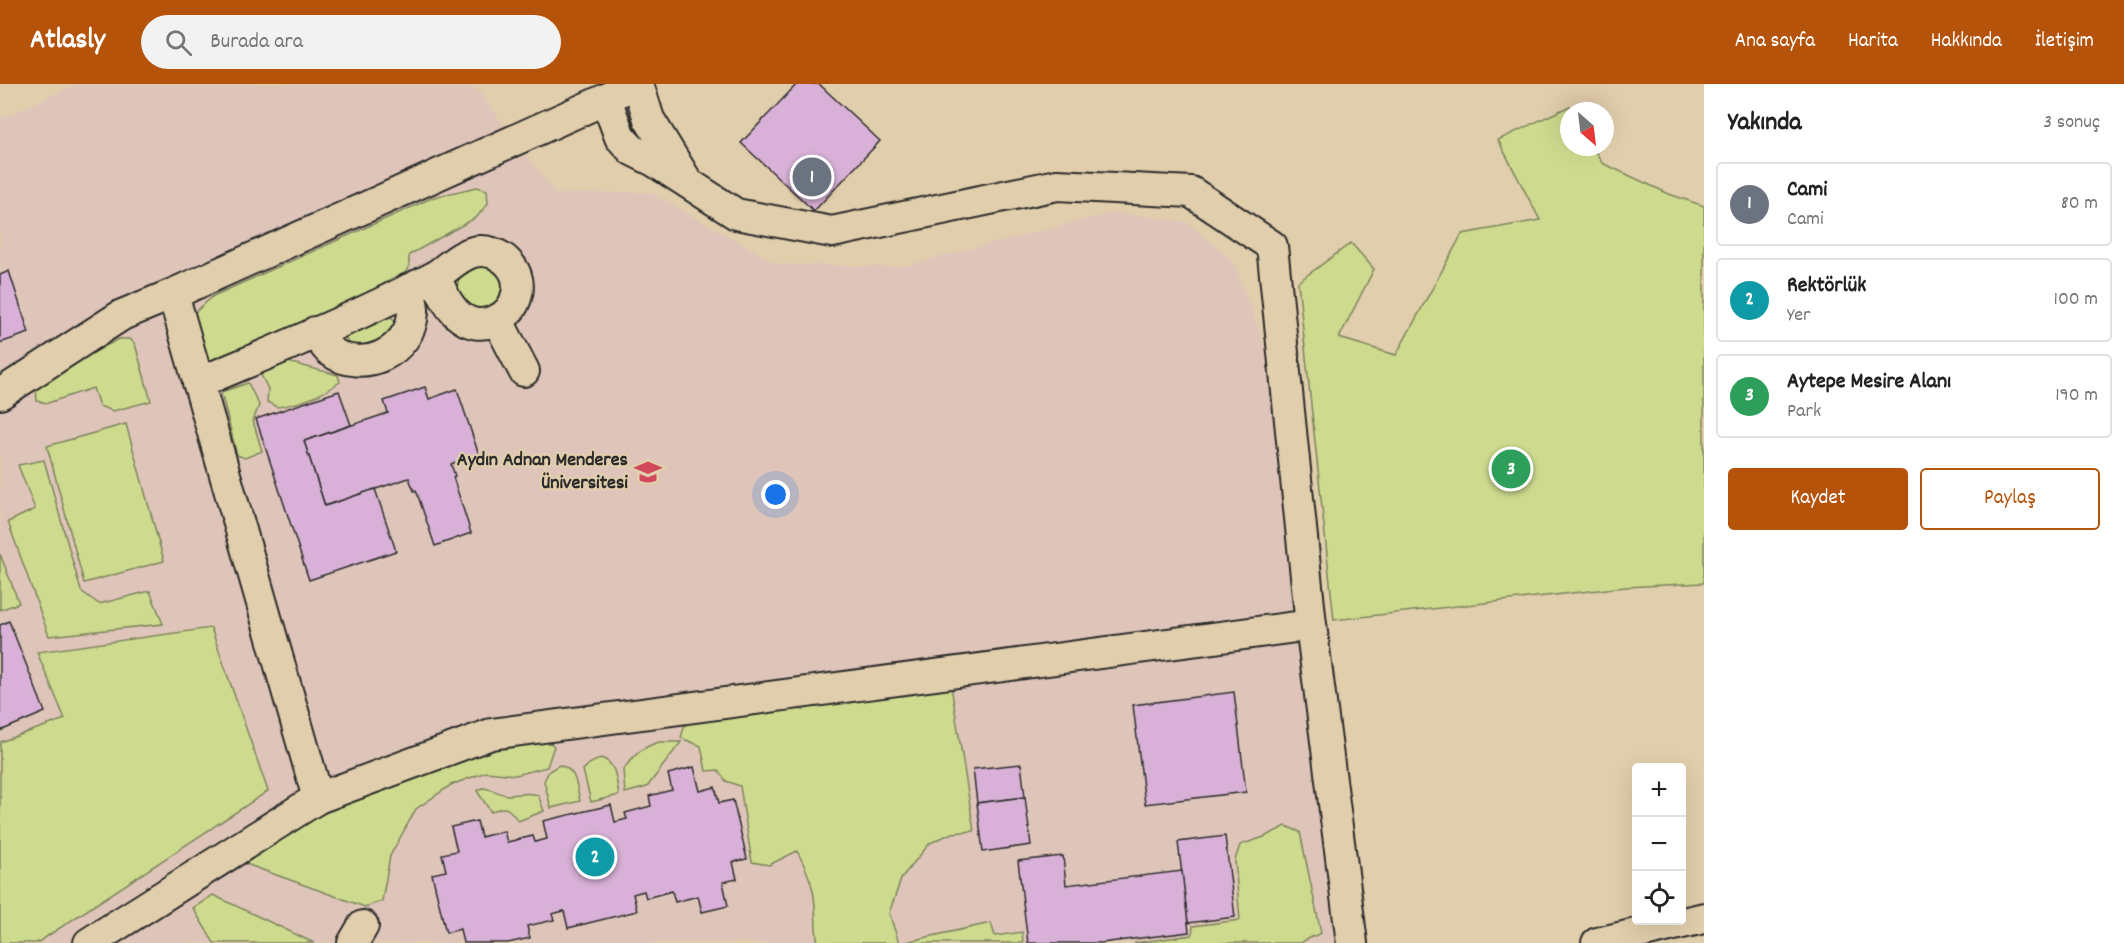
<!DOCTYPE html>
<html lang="tr">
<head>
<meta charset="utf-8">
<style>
	body { margin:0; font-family:Dekko,sans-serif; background:#f2f2f2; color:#222 }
	.controls { position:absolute; right:18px; bottom:18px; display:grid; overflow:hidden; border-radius:6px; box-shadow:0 6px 24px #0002 }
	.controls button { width:54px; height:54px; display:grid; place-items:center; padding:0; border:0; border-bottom:2px solid #e0e0e0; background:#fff; color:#222; font:30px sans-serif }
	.compass { position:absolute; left:1560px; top:18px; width:54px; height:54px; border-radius:50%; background:#fff; box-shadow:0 6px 24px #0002; rotate:152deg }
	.you { position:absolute; left:776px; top:411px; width:21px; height:21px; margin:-15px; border:4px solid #fff; border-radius:50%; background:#1a73e8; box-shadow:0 0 0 9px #1a73e833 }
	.badge { display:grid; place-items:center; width:39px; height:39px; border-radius:50%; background:#b45309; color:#fff; font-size:20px; font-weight:700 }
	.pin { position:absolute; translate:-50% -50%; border:3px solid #fff; box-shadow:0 2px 6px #0006 }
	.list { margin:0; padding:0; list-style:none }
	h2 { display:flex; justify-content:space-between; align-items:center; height:78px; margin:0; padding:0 24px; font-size:26px }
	h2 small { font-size:20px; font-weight:400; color:#767676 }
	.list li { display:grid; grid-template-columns:39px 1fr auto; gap:18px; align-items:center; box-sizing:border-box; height:84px; margin:0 12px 12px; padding:0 12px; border:2px solid #e0e0e0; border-radius:6px }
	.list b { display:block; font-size:22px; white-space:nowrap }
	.list p { margin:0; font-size:20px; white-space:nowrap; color:#767676 }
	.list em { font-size:20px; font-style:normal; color:#767676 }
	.actions { display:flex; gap:12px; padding:18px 24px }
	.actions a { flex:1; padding:14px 0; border:2px solid #b45309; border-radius:6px; text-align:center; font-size:21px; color:#b45309 }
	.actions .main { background:#b45309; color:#fff }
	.icon { flex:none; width:33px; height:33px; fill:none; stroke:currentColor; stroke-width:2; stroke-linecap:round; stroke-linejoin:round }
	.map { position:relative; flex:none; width:1704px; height:859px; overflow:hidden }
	header { display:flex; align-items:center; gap:36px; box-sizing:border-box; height:84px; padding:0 30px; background:#b45309; color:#fff }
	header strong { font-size:28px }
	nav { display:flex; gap:33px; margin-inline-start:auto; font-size:21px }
	.search { width:420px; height:54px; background:#f2f2f2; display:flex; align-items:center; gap:15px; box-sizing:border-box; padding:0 21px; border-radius:33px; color:#767676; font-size:22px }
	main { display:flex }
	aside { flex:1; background:#fff }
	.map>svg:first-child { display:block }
</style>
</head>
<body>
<header>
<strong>Atlasly</strong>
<div class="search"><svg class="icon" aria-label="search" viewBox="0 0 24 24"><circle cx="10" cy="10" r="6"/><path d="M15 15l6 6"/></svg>Burada ara</div>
<nav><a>Ana sayfa</a><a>Harita</a><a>Hakkında</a><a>İletişim</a></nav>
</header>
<main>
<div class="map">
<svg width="1704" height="859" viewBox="0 0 1704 859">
	<rect width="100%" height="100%" fill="#e1ceac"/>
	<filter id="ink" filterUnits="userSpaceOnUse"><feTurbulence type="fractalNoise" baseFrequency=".0167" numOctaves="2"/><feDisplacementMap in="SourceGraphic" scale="12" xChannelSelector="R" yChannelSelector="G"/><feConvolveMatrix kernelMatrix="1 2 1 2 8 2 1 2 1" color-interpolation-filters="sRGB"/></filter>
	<g filter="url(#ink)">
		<!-- built -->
		<path fill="#dfc5b9" d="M76,0H466L477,5L556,110L650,108L778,180L901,183L1114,128L1187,138L1233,177L1271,277L1356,859H0V35Z"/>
		<!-- green -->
		<g fill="#cedb8e" stroke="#7c835c" stroke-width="1.5">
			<path d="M1570,22L1573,27H1569V63H1593L1602,79L1669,110L1704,122V499L1625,503L1334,536L1298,198L1351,159L1374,185L1339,254L1396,271L1462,150L1540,136L1498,56Z"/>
			<path d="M477,103L487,106L488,119L477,133L409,171V183L401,196L327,233L251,260L240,272L182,293L189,234L213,212L434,113Z"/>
			<path d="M474,182C489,182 499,187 506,201C500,221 494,222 475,227C456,212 448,196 474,182Z"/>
			<path d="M385,232L392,234L399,241L375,265L348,260L344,249Z"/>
			<path d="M119,255H130L135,260L151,317L113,327L99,322L93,304L48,319L37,317L36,304L60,286Z"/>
			<path d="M288,278L338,291L340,298C322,311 299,320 277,323L267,318L268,305L259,287Z"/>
			<path d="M248,299L259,321L253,337L262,367L245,374L237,371L221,308Z"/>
			<path d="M126,340L164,477L84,499L47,362Z"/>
			<path d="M44,376L81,507L99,520L150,507L163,540L49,552L8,438L35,425L18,381Z"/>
			<path d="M0,470L19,519L0,526Z"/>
			<path d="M211,544L268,707L37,859H0V658L65,635L37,568Z"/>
			<path d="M951,602L974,747L952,749L930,759L902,793L889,829L899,859H818C814,842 817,824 813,807C810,792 804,780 797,767L769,781L752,778L740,702L726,697L718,686L706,687L701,662L681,654L684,643L691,633Z"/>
			<path d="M541,652L554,662L547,683L516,691L486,688L451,701L416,725L390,772L382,817L365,823L246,780L249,771L372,703L427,680Z"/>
			<path d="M659,658H681L647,703L625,709L623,686C633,672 642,663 659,658Z"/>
			<path d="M601,674C617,679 616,697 619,711L591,718L583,686L589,680Z"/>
			<path d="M559,681C577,685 576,701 580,717L551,724L544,697L549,687Z"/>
			<path d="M482,704C492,704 498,710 507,711C518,711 528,707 538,711L544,727L518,737C509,724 506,720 491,728L477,707Z"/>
			<path d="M1286,742L1300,748L1321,849L1303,857L1302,859H1134L1192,851L1193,842L1240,836L1235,776L1240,761L1264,753Z"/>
			<path d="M213,811L314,859H214L193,824Z"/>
			<path d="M991,839L995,852L1022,848L1023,859H901Z"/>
		</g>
		<!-- building -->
		<g fill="#d9b1d8" stroke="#2b2b2b" stroke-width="1.5">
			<path d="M797,0H819L880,57L814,127L741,59Z"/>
			<path d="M9,187L29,249L0,259V191Z"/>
			<path d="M425,303L429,315L457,305L479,371L451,380L455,392L453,393L471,449L435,462L416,406L414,407L409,394L325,422L304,357L388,329L384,317Z"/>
			<path d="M339,307L351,341L304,357L325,422L375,405L396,467L309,496L256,335Z"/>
			<path d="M9,537L45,628L0,647V541Z"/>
			<path d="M1234,608L1246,708L1145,720L1133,621Z"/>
			<path d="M1021,680L1025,713L977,719L973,685Z"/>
			<path d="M694,683L700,707L715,703L719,719L733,716L747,775L733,778L737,795L723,798L728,822L702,828L698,812L675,818L672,807L646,814L644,807L633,810L637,827L568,844L564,827L552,830L554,836L527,842L530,854L508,859H463L460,845L446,849L432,790L446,787L442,770L457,767L451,743L477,737L481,753L504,747L507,758L533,752L535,758L547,755L543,737L611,721L615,738L627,735L625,729L651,722L649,712L672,706L668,690Z"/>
			<path d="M1025,713L1031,761L983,768L977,719Z"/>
			<path d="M1225,752L1235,833L1188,839L1178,758Z"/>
			<path d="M1063,772L1066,801L1182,787L1189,848L1101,859H1028L1018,777Z"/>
		</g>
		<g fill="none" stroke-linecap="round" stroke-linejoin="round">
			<defs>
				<g id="minor">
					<path d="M638,0L649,35L685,94"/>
					<path d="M606,15L620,53L632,66L654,77L736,130L832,148L1057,101L1191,108L1272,162L1311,541L1352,859"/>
					<path d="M173,210L318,714"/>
					<path d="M498,237L524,287"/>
					<path d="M315,248C320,254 324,262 330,267C362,291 411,268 413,228C414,221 410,212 409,205"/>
					<path d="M198,299C262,272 327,246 390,215C404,207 420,201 434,193C447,185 458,172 473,168C498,162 523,185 517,210C512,236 479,250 458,231C447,221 441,206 435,192"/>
					<path d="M0,310L122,231L173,210L606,15L633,0"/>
					<path d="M89,859L318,714L491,650L1311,541"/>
					<path d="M353,859L363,842"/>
					<path d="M1597,859L1704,834"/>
				</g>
			</defs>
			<!-- minor casing -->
			<use href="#minor" stroke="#2b2b2b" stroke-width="34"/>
			<!-- minor -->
			<use href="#minor" stroke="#e1ceac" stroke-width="30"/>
		</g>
	</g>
	<!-- icons -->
	<defs>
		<symbol id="university-bare" viewBox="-9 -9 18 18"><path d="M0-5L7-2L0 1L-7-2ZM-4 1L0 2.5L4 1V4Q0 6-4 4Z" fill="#d1495b" stroke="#e1ceac" stroke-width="2.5" paint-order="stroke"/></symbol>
	</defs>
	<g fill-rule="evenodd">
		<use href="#university-bare" x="629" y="369" width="38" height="38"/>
	</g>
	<g text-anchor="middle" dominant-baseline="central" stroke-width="4.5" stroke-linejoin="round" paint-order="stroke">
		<!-- poi labels -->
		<g font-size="20" font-weight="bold" fill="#2b2b2b" stroke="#e1ceac" text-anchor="end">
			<text x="628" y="377">Aydın Adnan Menderes<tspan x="628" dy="23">Üniversitesi</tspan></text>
		</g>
	</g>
</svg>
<div class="controls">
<button>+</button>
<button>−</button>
<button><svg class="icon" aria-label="locate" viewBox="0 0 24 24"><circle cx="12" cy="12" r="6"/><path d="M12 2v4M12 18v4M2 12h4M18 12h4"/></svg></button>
</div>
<svg class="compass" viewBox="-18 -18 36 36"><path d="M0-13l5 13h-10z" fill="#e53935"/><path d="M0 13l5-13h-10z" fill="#767676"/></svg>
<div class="you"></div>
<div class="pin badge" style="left:812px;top:93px;background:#6b7280">1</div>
<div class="pin badge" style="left:595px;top:773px;background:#0f9aa8">2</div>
<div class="pin badge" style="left:1511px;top:385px;background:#2e9e5b">3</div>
</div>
<aside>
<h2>Yakında<small>3 sonuç</small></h2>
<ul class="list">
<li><span class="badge" style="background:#6b7280">1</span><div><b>Cami</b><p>Cami</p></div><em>80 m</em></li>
<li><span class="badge" style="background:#0f9aa8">2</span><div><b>Rektörlük</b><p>Yer</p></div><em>100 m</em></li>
<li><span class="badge" style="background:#2e9e5b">3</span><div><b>Aytepe Mesire Alanı</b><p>Park</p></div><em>190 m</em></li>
</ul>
<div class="actions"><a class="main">Kaydet</a><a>Paylaş</a></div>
</aside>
</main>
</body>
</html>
